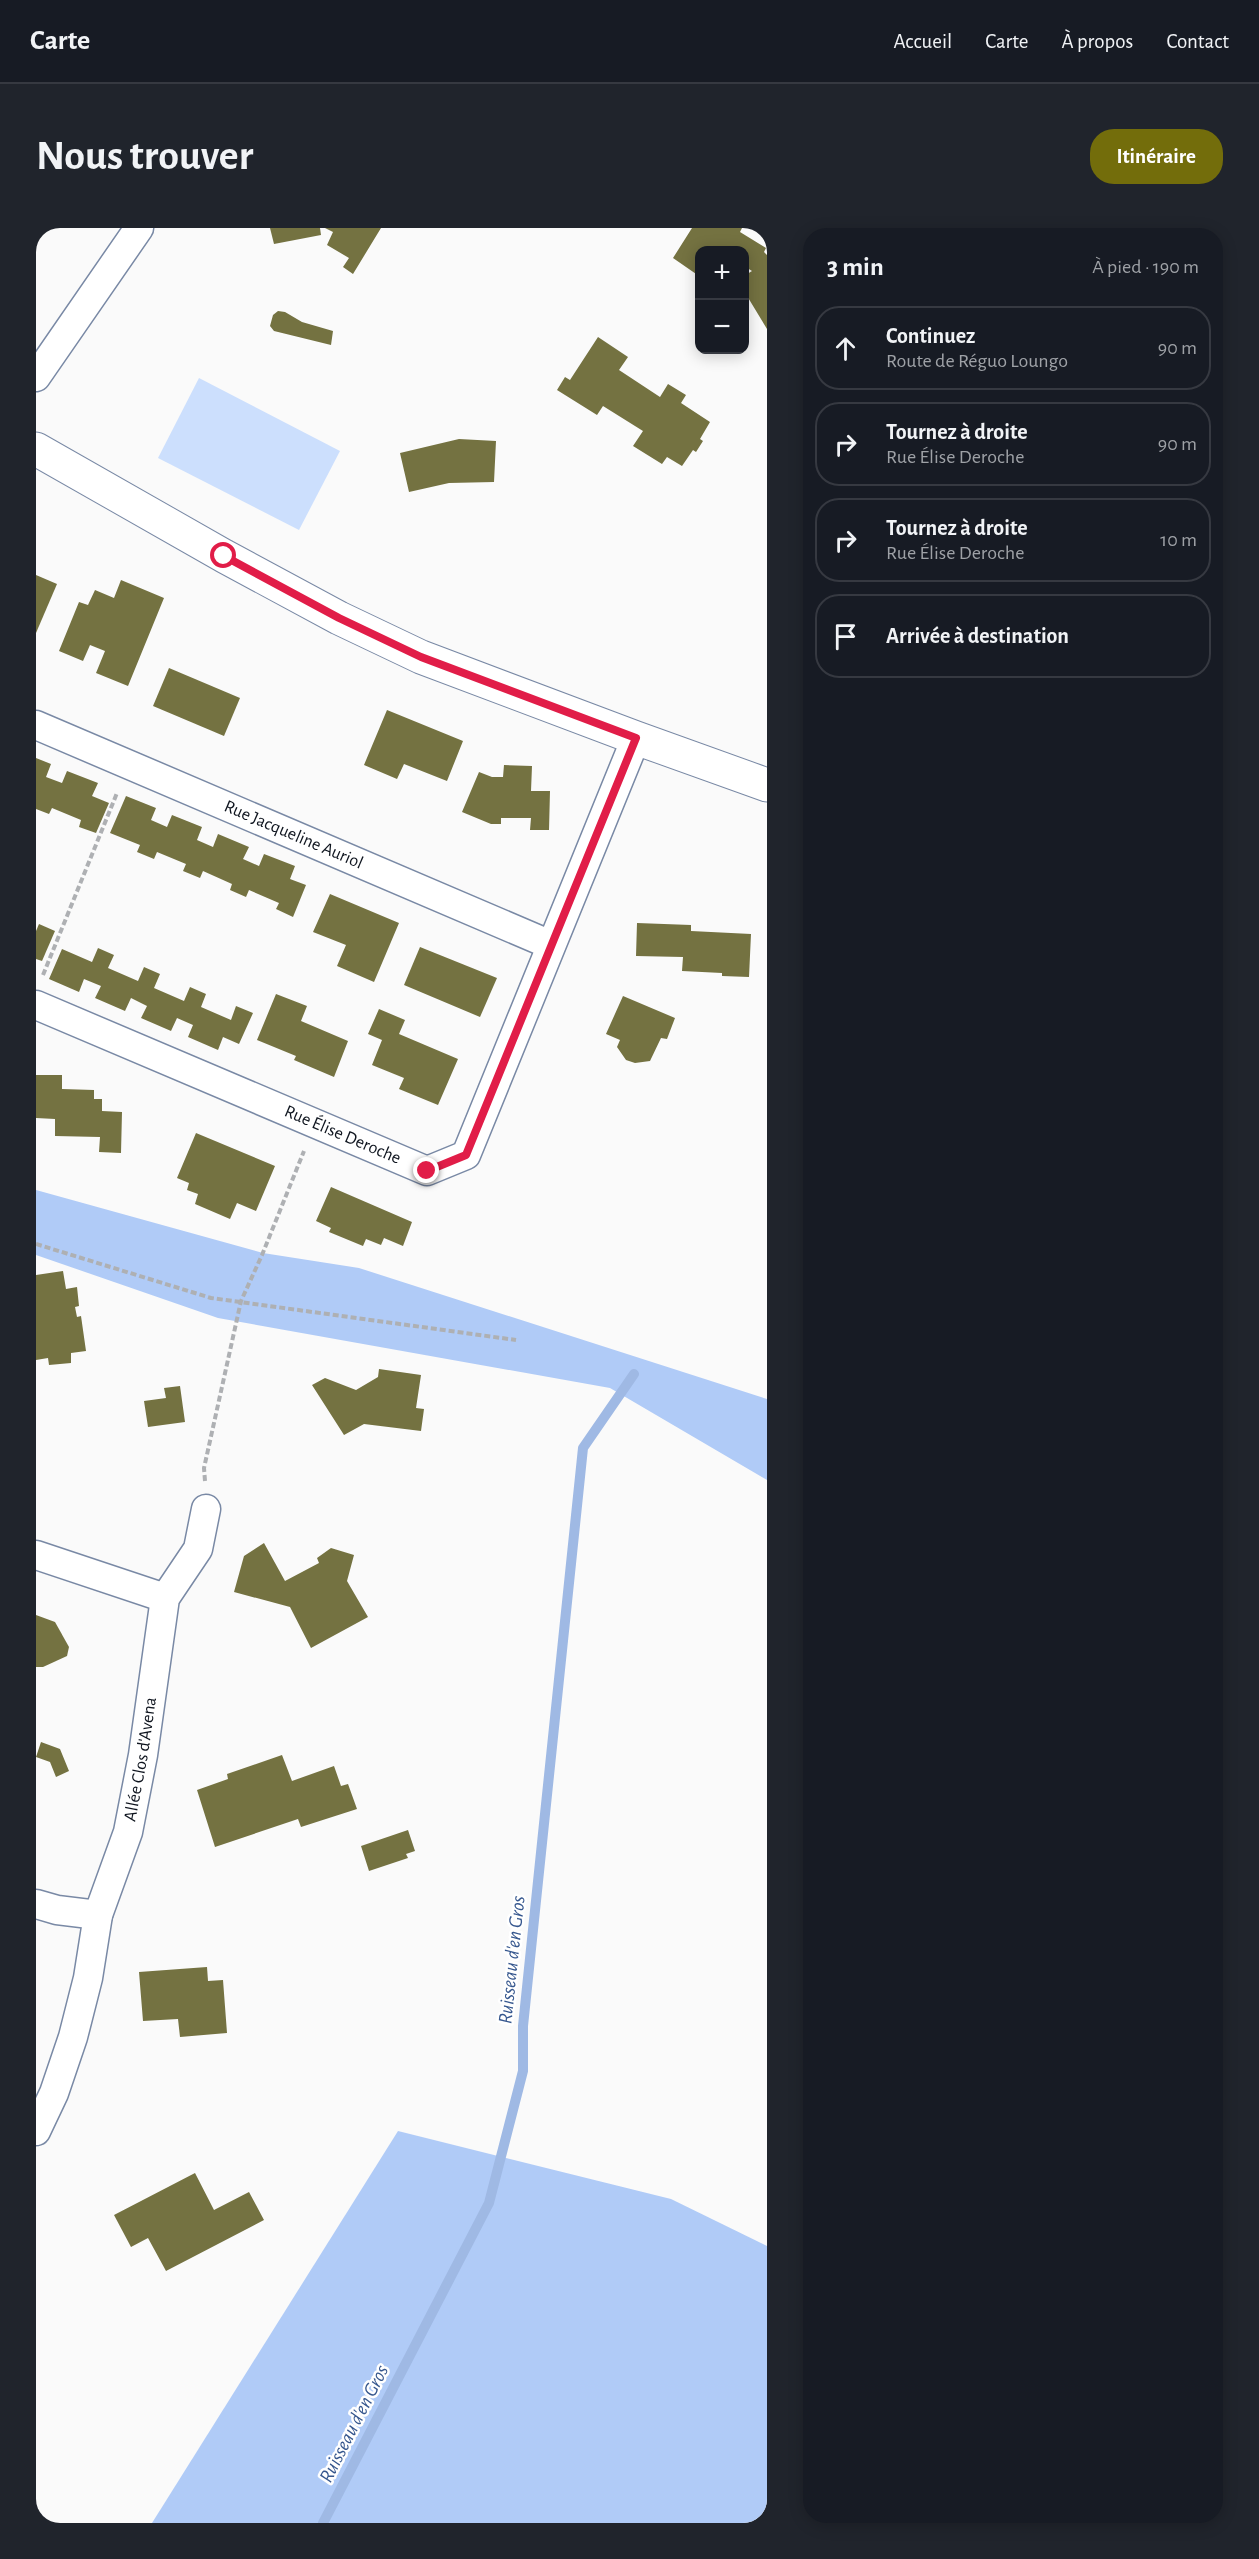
<!DOCTYPE html>
<html lang="fr">
<head>
<meta charset="utf-8">
<style>
	body { margin:0; font-family:"Alegreya Sans",sans-serif; background:#20242c; color:#f1f3f6 }
	.controls { position:absolute; right:18px; top:18px; display:grid; overflow:hidden; border-radius:12px; box-shadow:0 3px 15px #0003 }
	.controls button { width:54px; height:54px; display:grid; place-items:center; padding:0; border:0; border-bottom:2px solid #363941; background:#171b24; color:#f1f3f6; font:30px sans-serif }
	.stop { position:absolute; width:18px; height:18px; margin:-14px; border:4px solid #e11d48; border-radius:50%; background:#fff }
	.stop.end { background:#e11d48; border-color:#fff; box-shadow:0 2px 6px #0008 }
	.list { margin:0; padding:0; list-style:none }
	h2 { display:flex; justify-content:space-between; align-items:center; height:78px; margin:0; padding:0 24px; font-size:26px }
	h2 small { font-size:20px; font-weight:400; color:#9ea1a6 }
	.list li { display:grid; grid-template-columns:39px 1fr auto; gap:18px; align-items:center; box-sizing:border-box; height:84px; margin:0 12px 12px; padding:0 12px; border:2px solid #363941; border-radius:24px }
	.list b { display:block; font-size:22px; white-space:nowrap }
	.list p { margin:0; font-size:20px; white-space:nowrap; color:#9ea1a6 }
	.list em { font-size:20px; font-style:normal; color:#9ea1a6 }
	.icon { flex:none; width:33px; height:33px; fill:none; stroke:currentColor; stroke-width:2; stroke-linecap:round; stroke-linejoin:round }
	.map { position:relative; flex:none; width:731px; height:2295px; overflow:hidden; border-radius:24px }
	header { display:flex; align-items:center; gap:36px; box-sizing:border-box; height:84px; padding:0 30px; background:#171b24; border-bottom:2px solid #363941 }
	header strong { font-size:28px }
	nav { display:flex; gap:33px; margin-inline-start:auto; font-size:21px }
	.intro { display:flex; align-items:center; justify-content:space-between; box-sizing:border-box; height:144px; padding:0 36px }
	h1 { margin:0; font-size:42px }
	.button { padding:15px 27px; border-radius:24px; background:#736d0b; color:#fff; font-size:21px; font-weight:700 }
	main { display:flex; gap:36px; padding:0 36px }
	aside { flex:1; background:#171b24; border-radius:24px; box-shadow:0 3px 15px #0003 }
	.map>svg:first-child { display:block }
</style>
</head>
<body>
<header>
<strong>Carte</strong>
<nav><a>Accueil</a><a>Carte</a><a>À propos</a><a>Contact</a></nav>
</header>
<div class="intro"><h1>Nous trouver</h1><a class="button">Itinéraire</a></div>
<main>
<div class="map">
<svg width="731" height="2295" viewBox="0 0 731 2295">
	<rect width="100%" height="100%" fill="#fafafa"/>
	<!-- green -->
	<path fill="#ccdffd" d="M163,150L304,223L263,302L122,230Z"/>
	<!-- forest -->
	<g fill="#b0cbf7">
		<path d="M0,962L227,1025L323,1040L731,1171V1252L574,1160L182,1090L0,1027Z"/>
		<path d="M362,1903L635,1971L731,2018V2295H116Z"/>
	</g>
	<g fill="none" stroke-linecap="round" stroke-linejoin="round">
		<!-- stream -->
		<path stroke="#9fb9e4" stroke-width="10" d="M287,2295L453,1975L487,1843V1798L547,1220L598,1146"/>
	</g>
	<!-- building -->
	<g fill="#747241">
		<path d="M234,0H284L285,7L238,16Z"/>
		<path d="M289,0H345L317,46L307,39L313,30L291,17L297,4Z"/>
		<path d="M656,0H706L704,4L730,20L728,24L731,27V101L708,63V48L716,43L708,38V22H663V48L637,30Z"/>
		<path d="M242,83L249,84L266,94L297,103L295,117L238,103L234,98L237,87Z"/>
		<path d="M562,109L592,129L583,142L624,169L632,156L650,167L645,175L674,194L664,211L667,213L660,224L657,222L646,238L631,229L626,236L597,218L607,203L567,178L561,187L521,162L529,149L534,152Z"/>
		<path d="M423,211L460,213L458,254L413,255L373,264L364,225Z"/>
		<path d="M0,347L21,356L0,405Z"/>
		<path d="M85,352L128,370L92,458L60,445L69,423L54,417L47,433L23,423L43,374L52,377L59,362L78,370Z"/>
		<path d="M133,440L204,470L188,508L117,478Z"/>
		<path d="M351,482L427,513L411,553L368,536L361,551L328,537Z"/>
		<path d="M0,530L15,536L10,549L26,555L31,543L62,555L56,568L73,575L60,605L43,599L45,592L16,580L13,586L0,581Z"/>
		<path d="M468,537L496,538L495,563H514L513,602H494L495,590H465V596H455L426,584L443,544L456,549H467Z"/>
		<path d="M90,568L120,580L115,592L131,599L136,587L166,599L161,612L177,619L182,606L213,619L207,631L223,638L228,626L259,638L254,651L270,657L257,689L240,681L243,675L213,662L210,669L194,662L196,656L167,643L164,650L147,643L150,636L121,624L118,631L101,624L104,617L74,605Z"/>
		<path d="M294,666L363,695L338,754L301,738L310,717L277,704Z"/>
		<path d="M601,695L655,697V703L715,706L713,749L686,748V745L646,743L647,729L600,728Z"/>
		<path d="M3,696L19,703L6,733L0,731V703Z"/>
		<path d="M384,719L461,750L444,789L368,757Z"/>
		<path d="M62,720L78,727L72,740L102,753L108,739L124,746L118,760L148,773L154,759L170,766L165,779L195,792L200,778L217,785L203,816L187,809L182,822L152,809L157,797L141,790L135,803L105,790L111,778L95,770L89,783L59,770L65,758L48,751L43,764L13,751L26,721L56,734Z"/>
		<path d="M240,766L271,778L265,793L312,813L298,849L258,832L260,828L221,812Z"/>
		<path d="M587,768L639,790L631,811L625,810L614,833L599,835L590,832L581,819L584,812L570,806Z"/>
		<path d="M343,781L369,792L363,806L422,831L402,877L363,861L368,850L336,837L346,812L332,806Z"/>
		<path d="M0,847H26V861L58,862V871H66V883L86,884L85,925L63,924L64,909L19,908V891L0,890Z"/>
		<path d="M160,905L239,938L220,983L201,975L194,991L159,976L162,966L151,962L153,955L141,950Z"/>
		<path d="M295,959L376,994L367,1018L348,1010L345,1017L330,1011L327,1018L293,1004L295,1000L280,993Z"/>
		<path d="M27,1043L30,1061L41,1059L43,1078L39,1079L41,1089L45,1088L50,1123L35,1125V1135L13,1137L12,1130L0,1132V1047Z"/>
		<path d="M343,1141L385,1147L380,1180L388,1181L385,1203L328,1196L308,1207L276,1157L289,1150L320,1162L342,1149Z"/>
		<path d="M144,1158L149,1194L112,1199L108,1173L130,1170L128,1160Z"/>
		<path d="M228,1315L249,1353L283,1335L281,1330L295,1320L318,1327L311,1353L332,1389L275,1420L254,1379L198,1364L208,1328Z"/>
		<path d="M0,1387L19,1394L33,1419L31,1428L7,1439H0Z"/>
		<path d="M5,1514L24,1521L33,1543L20,1549L14,1534L0,1529Z"/>
		<path d="M246,1527L256,1553L298,1538L305,1558L312,1556L321,1581L265,1599L262,1591L179,1619L161,1562L192,1551L191,1546Z"/>
		<path d="M372,1602L379,1623L370,1626L372,1630L333,1643L325,1618Z"/>
		<path d="M171,1739L172,1753L187,1752L191,1805L144,1809L142,1791L107,1793L103,1744Z"/>
		<path d="M159,1945L178,1982L213,1964L228,1992L130,2043L112,2010L95,2019L78,1987Z"/>
	</g>
	<g fill="none" stroke-linecap="round" stroke-linejoin="round">
		<defs>
			<g id="minor">
				<path d="M0,149L103,0"/>
				<path id="s1" d="M0,497L515,717"/>
				<path id="s2" d="M0,777L391,943L430,927L600,510"/>
				<path d="M0,1327L129,1370"/>
				<path d="M0,1676L21,1682L62,1687"/>
				<path id="s3" d="M0,1903L18,1865L37,1809L52,1750L62,1687L92,1604L107,1527L129,1370L162,1321L170,1281"/>
			</g>
			<path id="tertiary" d="M0,221L188,328L303,390L385,429L600,510L731,557"/>
		</defs>
		<!-- minor casing -->
		<use href="#minor" stroke="#7989a5" stroke-width="31"/>
		<!-- tertiary casing -->
		<use href="#tertiary" stroke="#7989a5" stroke-width="35"/>
		<!-- path -->
		<g stroke="#aeb0b3" stroke-width="4" stroke-dasharray="6 3" stroke-linecap="butt">
			<path d="M7,747L81,565"/>
			<path d="M0,1016L175,1070L480,1112"/>
			<path d="M169,1253L168,1240L205,1073L226,1027L268,923"/>
		</g>
		<!-- minor -->
		<use href="#minor" stroke="#fff" stroke-width="28"/>
		<!-- tertiary -->
		<use href="#tertiary" stroke="#fff" stroke-width="33"/>
	</g>
	<g fill="none" stroke-linecap="round" stroke-linejoin="round">
		<!-- route -->
		<path stroke="#e11d48" stroke-width="8" d="M188,328L303,390L385,429L600,510L430,927L391,943"/>
	</g>
	<g text-anchor="middle" dominant-baseline="central" stroke-width="5" stroke-linejoin="round" paint-order="stroke">
		<!-- street labels -->
		<g font-size="18" fill="#0e141e" stroke="#fff">
			<text stroke="none"><textPath href="#s1" startOffset="280">Rue Jacqueline Auriol</textPath></text>
			<text stroke="none"><textPath href="#s2" startOffset="333">Rue Élise Deroche</textPath></text>
			<text stroke="none"><textPath href="#s3" startOffset="388">Allée Clos d'Avena</textPath></text>
		</g>
		<!-- water labels -->
		<g font-size="20" font-style="italic" fill="#36578e" stroke="#fff">
			<text transform="translate(476 1732) rotate(-84)">Ruisseau d'en Gros</text>
			<text transform="translate(318 2196) rotate(-63)">Ruisseau d'en Gros</text>
		</g>
	</g>
</svg>
<div class="controls">
<button>+</button>
<button>−</button>
</div>
<div class="stop" style="left:188px;top:328px"></div>
<div class="stop end" style="left:391px;top:943px"></div>
</div>
<aside>
<h2>3 min<small>À pied · 190 m</small></h2>
<ul class="list">
<li><svg class="icon" aria-label="ahead" viewBox="0 0 24 24"><path d="M12 20V5M6 11l6-6 6 6"/></svg><div><b>Continuez</b><p>Route de Réguo Loungo</p></div><em>90 m</em></li>
<li><svg class="icon" aria-label="right" viewBox="0 0 24 24"><path d="M7 20v-9h11M14 6l5 5-5 5"/></svg><div><b>Tournez à droite</b><p>Rue Élise Deroche</p></div><em>90 m</em></li>
<li><svg class="icon" aria-label="right" viewBox="0 0 24 24"><path d="M7 20v-9h11M14 6l5 5-5 5"/></svg><div><b>Tournez à droite</b><p>Rue Élise Deroche</p></div><em>10 m</em></li>
<li><svg class="icon" aria-label="arrive" viewBox="0 0 24 24"><path d="M6 21V4h12l-3 4 3 4H6"/></svg><div><b>Arrivée à destination</b></div></li>
</ul>
</aside>
</main>
</body>
</html>
